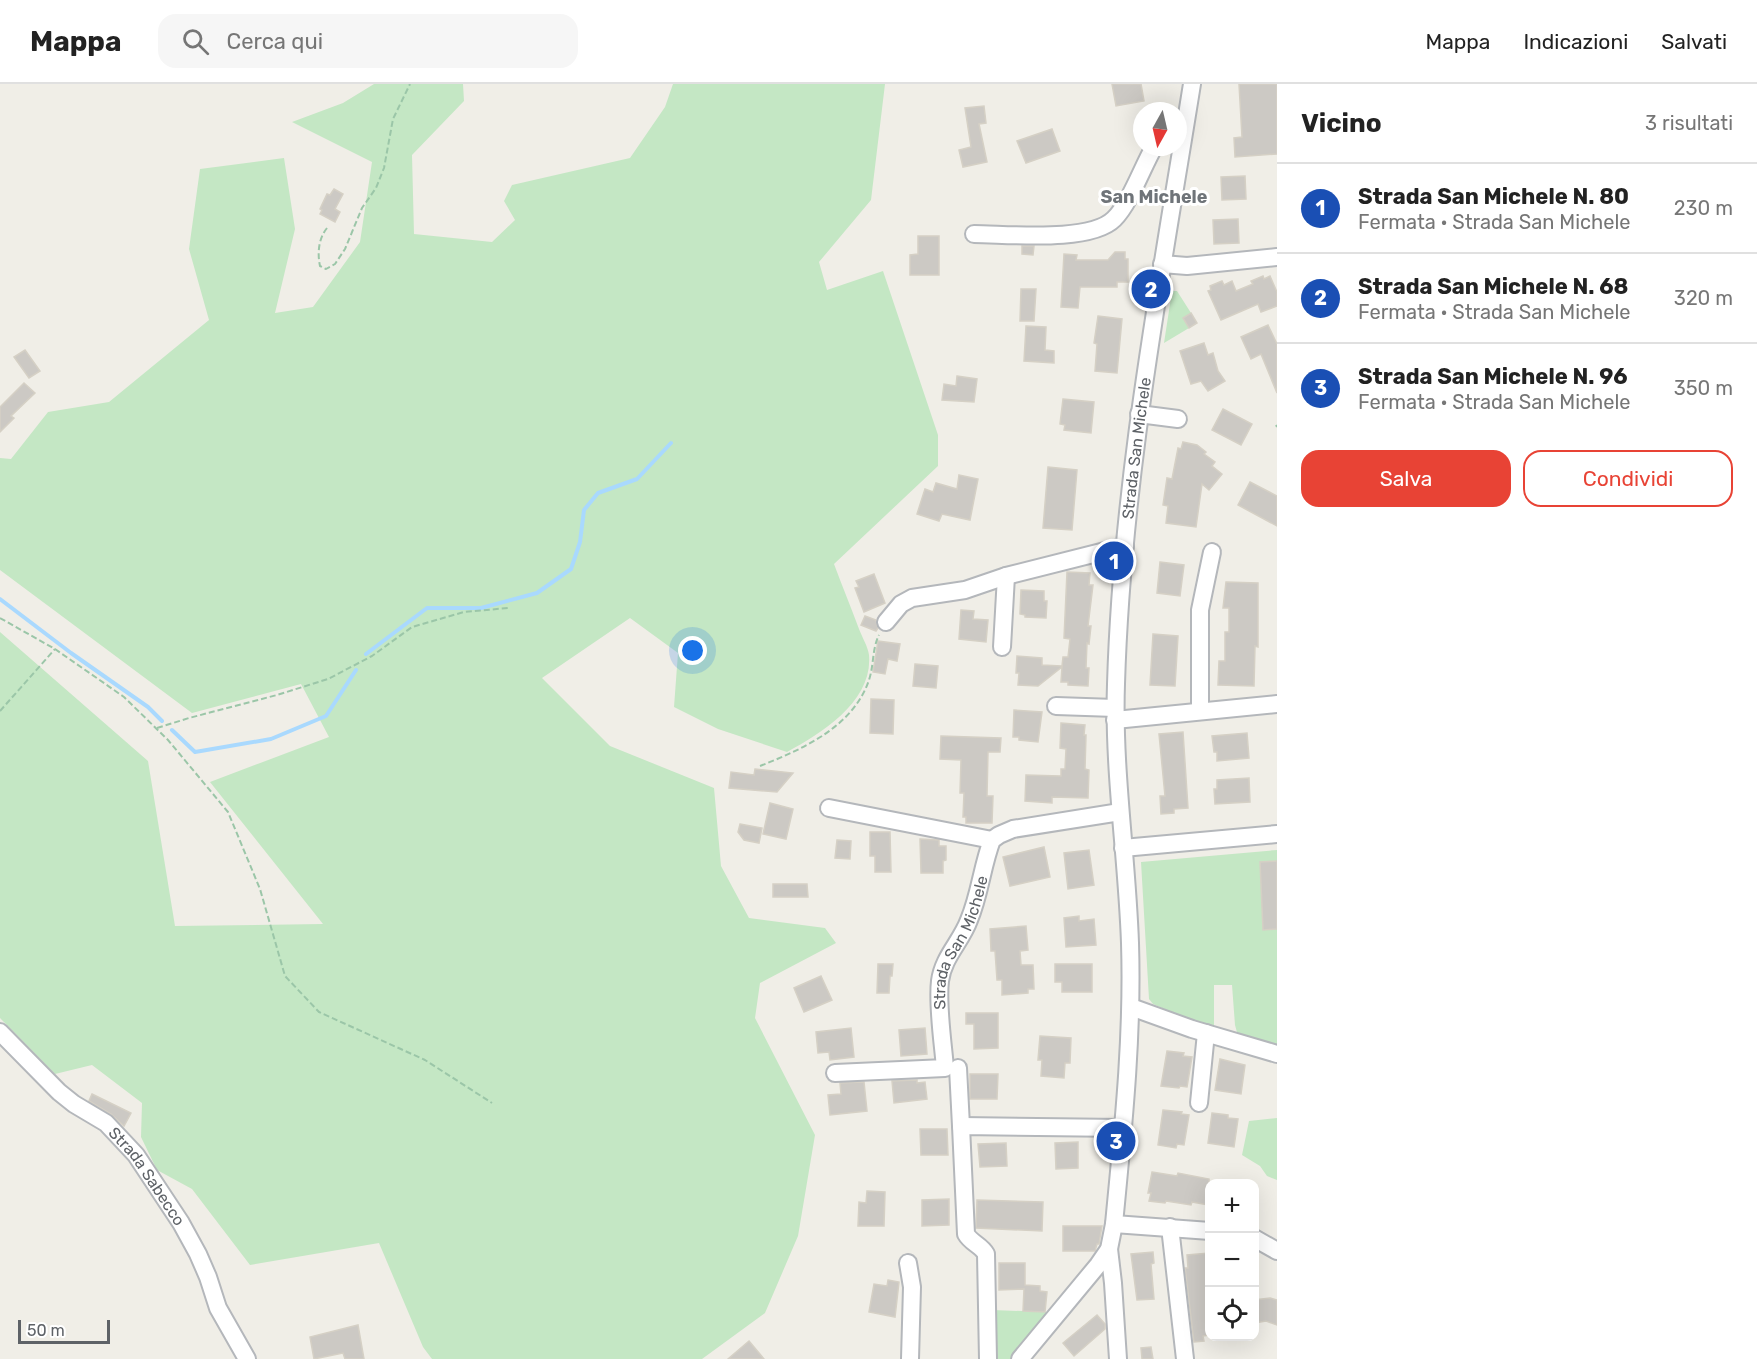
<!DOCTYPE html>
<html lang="it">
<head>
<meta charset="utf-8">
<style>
	body { margin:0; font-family:Rubik,sans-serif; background:#f6f6f6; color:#222 }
	.controls { position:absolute; right:18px; bottom:18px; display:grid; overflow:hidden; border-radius:12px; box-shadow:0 6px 24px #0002 }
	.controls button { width:54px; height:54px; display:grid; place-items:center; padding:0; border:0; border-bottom:2px solid #e0e0e0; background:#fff; color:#222; font:30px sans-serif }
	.compass { position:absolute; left:1133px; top:18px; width:54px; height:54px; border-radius:50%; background:#fff; box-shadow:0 6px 24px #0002; rotate:188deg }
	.scale { position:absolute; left:18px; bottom:15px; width:92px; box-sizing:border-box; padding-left:6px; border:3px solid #5e6267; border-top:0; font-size:16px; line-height:21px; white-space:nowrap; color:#5e6267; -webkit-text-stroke:4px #fff; paint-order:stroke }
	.you { position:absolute; left:693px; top:567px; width:21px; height:21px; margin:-15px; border:4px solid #fff; border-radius:50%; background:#1a73e8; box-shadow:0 0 0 9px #1a73e833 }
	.badge { display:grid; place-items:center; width:39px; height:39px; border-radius:50%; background:#e84335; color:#fff; font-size:20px; font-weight:700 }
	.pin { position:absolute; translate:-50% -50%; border:3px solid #fff; box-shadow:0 2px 6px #0006 }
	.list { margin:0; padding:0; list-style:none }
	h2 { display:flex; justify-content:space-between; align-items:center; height:78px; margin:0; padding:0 24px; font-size:26px }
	h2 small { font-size:20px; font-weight:400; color:#767676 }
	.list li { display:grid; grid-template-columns:39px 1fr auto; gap:18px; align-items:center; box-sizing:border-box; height:90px; padding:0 24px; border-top:2px solid #e0e0e0 }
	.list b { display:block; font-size:22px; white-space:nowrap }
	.list p { margin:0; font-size:20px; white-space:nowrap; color:#767676 }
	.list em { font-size:20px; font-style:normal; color:#767676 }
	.actions { display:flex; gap:12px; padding:18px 24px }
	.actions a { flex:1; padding:14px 0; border:2px solid #e84335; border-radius:18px; text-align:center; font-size:21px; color:#e84335 }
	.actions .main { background:#e84335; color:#fff }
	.icon { flex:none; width:33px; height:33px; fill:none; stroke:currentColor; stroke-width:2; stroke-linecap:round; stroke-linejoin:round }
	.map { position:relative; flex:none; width:1277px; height:1275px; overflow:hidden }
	header { display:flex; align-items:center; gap:36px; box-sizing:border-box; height:84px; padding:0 30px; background:#fff; border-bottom:2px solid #e0e0e0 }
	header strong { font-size:28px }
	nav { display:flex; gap:33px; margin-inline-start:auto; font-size:21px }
	.search { width:420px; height:54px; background:#f6f6f6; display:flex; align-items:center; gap:15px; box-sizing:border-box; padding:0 21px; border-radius:18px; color:#767676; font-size:22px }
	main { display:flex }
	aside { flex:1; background:#fff }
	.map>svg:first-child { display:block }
</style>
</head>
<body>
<header>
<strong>Mappa</strong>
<div class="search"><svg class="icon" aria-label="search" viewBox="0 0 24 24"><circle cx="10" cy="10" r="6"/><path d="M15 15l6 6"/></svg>Cerca qui</div>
<nav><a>Mappa</a><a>Indicazioni</a><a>Salvati</a></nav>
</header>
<main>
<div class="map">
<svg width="1277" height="1275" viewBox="0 0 1277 1275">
	<rect width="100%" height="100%" fill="#f0eee7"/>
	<!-- green -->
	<g fill="#c4e7c4">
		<path d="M374,0H463L464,17L412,71L414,150L492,158L515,136L504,117L512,101L630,74L665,23L673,0H885L871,116L819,178L827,206L883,187L938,351V382L834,480C842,502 851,523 859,545C862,553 868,563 869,571C873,617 823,648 787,668L718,645L674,623L678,569L630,534L542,594L610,662L714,704L721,782L749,834L825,844L836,859L760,899L755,934L815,1051L798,1152L765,1229L702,1275H432L423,1263L379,1159L250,1181L192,1105L157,1086L141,1053L142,1019L92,981L55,990L0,934V548L148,677L175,842L323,840L210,698L329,653L301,600L192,629L0,486V374L11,375L48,328L109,318L209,236L189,165L200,85L284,74L295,145L275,229L313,223L360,158L372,78L292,38L343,19Z"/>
		<path d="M1172,207H1177L1191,229L1183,234L1189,244L1164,259Z"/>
		<path d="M1277,766V965L1238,952L1235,941L1232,901H1214V942L1195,938L1153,920L1149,915L1141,778Z"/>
		<path d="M1277,1034V1096L1267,1092L1260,1082L1242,1071L1249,1037Z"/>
		<path d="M992,1226L1048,1228L1010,1275H994Z"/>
	</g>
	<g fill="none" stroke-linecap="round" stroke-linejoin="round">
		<!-- stream -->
		<g stroke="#a9d9fe" stroke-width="4">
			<path d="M0,515L71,569L148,623L162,637"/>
			<path d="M366,570L427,524H481L537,509L571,485L580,458L584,426L598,409L637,395L671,359"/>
			<path d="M172,646L195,668L271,655L326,632L356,586"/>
		</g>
	</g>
	<!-- building -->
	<g fill="#ccc9c4" stroke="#d5d0c5" stroke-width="1.5">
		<path d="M1112,0H1141L1144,17L1116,22Z"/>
		<path d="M1239,0H1277V70L1235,73L1234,54L1242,53Z"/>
		<path d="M984,22L986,39L979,40L987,78L963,83L959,66L971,63L965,24Z"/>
		<path d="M1052,45L1060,67L1026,79L1017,57Z"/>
		<path d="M1245,92L1246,115L1222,116L1221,93Z"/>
		<path d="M334,105L343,110L335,125L340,128L335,138L320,130L322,126L320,125L327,110L330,111Z"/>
		<path d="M1238,135L1239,159L1214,160L1213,136Z"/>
		<path d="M918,152H939V191H910V171L918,170Z"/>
		<path d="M1022,162H1034L1033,171L1022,170Z"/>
		<path d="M1115,168H1125V175H1128V198H1117V203H1080L1078,224L1061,223L1064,170L1077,171L1076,176H1108Z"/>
		<path d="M1263,192L1264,195L1270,192L1277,208V222L1261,228L1258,220L1221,236L1208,207L1211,206L1210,202L1222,197L1224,201L1232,197L1236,207L1253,200L1251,197Z"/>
		<path d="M1021,205H1036L1034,237H1020Z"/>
		<path d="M1191,229L1197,239L1189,244L1183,234Z"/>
		<path d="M1098,232L1122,235L1117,289L1095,287L1097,260L1094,259Z"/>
		<path d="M1268,241L1277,260V309L1261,270L1251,275L1241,253Z"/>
		<path d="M1026,242L1046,243L1045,266L1054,267V279L1024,277Z"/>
		<path d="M1204,259L1208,271L1213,269L1218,287L1225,297L1208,307L1201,297L1191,300L1180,267Z"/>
		<path d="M25,266L40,287L29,294L14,273Z"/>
		<path d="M957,292L977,295L974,318L942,316L944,300L956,302Z"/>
		<path d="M24,299L35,309L11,332L14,334L0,348V323Z"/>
		<path d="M1063,315L1094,318L1091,349L1064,346L1065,341L1060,340Z"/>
		<path d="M1223,325L1252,340L1241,361L1212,346Z"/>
		<path d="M1183,358L1197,361L1206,368L1204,370L1215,378L1212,382L1222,390L1209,406L1202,400L1196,443L1166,439L1168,422L1163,421L1167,394L1172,395L1178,364L1181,365Z"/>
		<path d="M1048,383L1077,386L1072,446L1043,444Z"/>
		<path d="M959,391L978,395L970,436L942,430L939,437L917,430L925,405L933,408L936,399L957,405Z"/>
		<path d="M1250,398L1277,412V442L1238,421Z"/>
		<path d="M1160,478L1184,481L1180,512L1157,509Z"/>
		<path d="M1067,488L1090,489L1089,501H1093L1088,542H1091L1089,560L1087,559L1086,584H1089L1088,602L1068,601V598H1061L1062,583L1038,602L1018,601L1019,589H1016L1017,572L1042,574V581L1062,582L1063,573H1068L1070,555L1064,554Z"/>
		<path d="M874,490L885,519L864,528L855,504L859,503L856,497Z"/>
		<path d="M1226,498L1258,499V563L1255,562L1254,602L1218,601L1219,577H1225V548H1229V524H1223Z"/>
		<path d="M1021,506L1044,507V517H1047L1046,534L1025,533V531L1020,530Z"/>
		<path d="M961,526L974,527L973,535L988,536L986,558L959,555Z"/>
		<path d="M865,532L876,536L878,544L876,547L861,541Z"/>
		<path d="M1153,550L1178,552L1175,602L1150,601Z"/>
		<path d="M878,557L900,560L897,577L888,575L885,590L873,588Z"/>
		<path d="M915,580L938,582L936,604L913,602Z"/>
		<path d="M871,615L894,616L893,650L870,649Z"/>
		<path d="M1014,626L1042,628L1038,658L1019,656V653H1013Z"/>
		<path d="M1061,639L1085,641L1084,651H1086L1085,685L1089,686L1088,714L1052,713V719L1025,717L1026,691L1061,692V685H1065L1066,665L1060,664Z"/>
		<path d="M1183,648L1188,724L1174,725V729L1161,730L1160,712H1165L1159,650Z"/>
		<path d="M1247,649L1249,674L1217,677V668H1214L1212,652Z"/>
		<path d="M941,652L1001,654L1000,668H988L987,712H993L992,739H966V733H963L964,709H960L961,676L940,675Z"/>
		<path d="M755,685L793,689L777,708L729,704L731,688L754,691Z"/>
		<path d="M1249,694L1250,718L1215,720L1214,705H1217V696Z"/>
		<path d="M770,719L793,725L786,755L763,750Z"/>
		<path d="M740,740L762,744L759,759L744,756L738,748Z"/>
		<path d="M870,748H890L891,788H875V772H870Z"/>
		<path d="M920,755L939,756V762H946V776L943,777V789H921Z"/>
		<path d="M837,756L851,757L850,775L835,774Z"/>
		<path d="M1044,763L1050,793L1010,802L1003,773Z"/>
		<path d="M1089,766L1094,801L1068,805L1064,769Z"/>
		<path d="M1277,777V845L1263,846L1260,778Z"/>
		<path d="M773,800H807L808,813H773Z"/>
		<path d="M1079,832V837L1094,835L1096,861L1066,863L1064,834Z"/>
		<path d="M1026,842L1028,866L1020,867L1021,881H1033L1034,905H1028V909L1002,911V896H997L995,867H991L990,845Z"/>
		<path d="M878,880H893L892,892H890L889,909H877Z"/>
		<path d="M1055,880H1092V908H1062V898H1055Z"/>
		<path d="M821,892L832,916L804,928L794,904Z"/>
		<path d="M966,929H998V964L974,965V940H966Z"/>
		<path d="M851,944L854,973L830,976L829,968L818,969L816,948Z"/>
		<path d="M925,944L927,970L901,972L899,946Z"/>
		<path d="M1040,952L1071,954L1070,979H1065L1064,994L1041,992L1042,976H1038Z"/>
		<path d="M1167,967L1184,969L1183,972L1192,973L1187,1003L1180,1002L1179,1004L1161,1002Z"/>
		<path d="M1220,975L1245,981L1241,1010L1215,1006Z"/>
		<path d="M970,990H998L997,1015H970Z"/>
		<path d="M917,996V999L925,998L927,1015L894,1019L892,997Z"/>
		<path d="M864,998L867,1027L830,1031L828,1011L841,1010L840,999Z"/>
		<path d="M92,1010L131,1029L124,1042L111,1030L89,1017Z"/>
		<path d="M1163,1026L1182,1028L1181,1030L1189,1031L1184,1061L1177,1060L1176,1064L1158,1061Z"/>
		<path d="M1212,1029L1228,1031V1034L1238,1035L1234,1063L1208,1059Z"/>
		<path d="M920,1045H947L948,1071H921Z"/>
		<path d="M1078,1058V1084L1056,1085L1055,1059Z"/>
		<path d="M1006,1059L1007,1082L980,1083L978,1060Z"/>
		<path d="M1152,1088L1177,1092L1178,1089L1209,1095V1121L1192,1118L1191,1121L1166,1117L1165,1119L1149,1117L1151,1109H1148Z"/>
		<path d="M867,1107L885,1108L884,1142H858L859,1118L866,1119Z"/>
		<path d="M949,1115V1141L922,1142V1116Z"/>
		<path d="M977,1116L1043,1118L1042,1147L976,1144Z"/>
		<path d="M1063,1142H1102L1099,1160H1097L1095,1167H1063Z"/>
		<path d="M1153,1168L1154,1179L1151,1180L1154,1215L1137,1216L1131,1170Z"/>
		<path d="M1209,1169V1251L1203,1252L1204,1257L1194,1258L1185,1184H1188L1187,1171Z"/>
		<path d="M999,1179H1025V1201L1040,1202V1207L1047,1208L1045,1228L1023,1227L1024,1205L999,1206Z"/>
		<path d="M888,1196L899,1198L895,1233L869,1228L874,1200L887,1202Z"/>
		<path d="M1270,1214L1277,1216V1241L1266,1237L1254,1239V1216Z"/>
		<path d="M1097,1231L1105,1240V1245L1074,1272L1063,1259Z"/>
		<path d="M358,1241L364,1275H345L343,1269L314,1275L310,1253Z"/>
		<path d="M749,1257L764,1275H728Z"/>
		<path d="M1151,1263L1153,1275H1142L1141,1264Z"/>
	</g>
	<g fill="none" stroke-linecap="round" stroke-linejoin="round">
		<defs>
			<g id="minor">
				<path d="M974,150C1007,150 1090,159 1114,135C1130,119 1142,84 1154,63"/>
				<path d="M1162,180L1187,182L1277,173"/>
				<path d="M1139,330L1178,335"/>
				<path d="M886,538L901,520L912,514L965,506L1006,492L1125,462"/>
				<path d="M1002,563L1006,492"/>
				<path d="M1056,622L1115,624"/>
				<path d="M1200,627V526L1212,468"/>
				<path d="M1115,636L1277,620"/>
				<path d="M829,724L992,756"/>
				<path d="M1123,764L1277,750"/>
				<path d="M1131,923L1192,945L1277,970"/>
				<path id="s1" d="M0,948L59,1008L74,1020L106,1039L136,1071L181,1139L198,1170L208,1193L218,1224L247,1275"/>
				<path d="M958,984L961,1042"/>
				<path id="s2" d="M835,989L945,984C943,959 937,921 940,897C943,873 961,858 969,836C980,810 982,782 992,756L999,751L1013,745L1120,728"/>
				<path d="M1199,1019L1206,949"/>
				<path d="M1114,1140L1210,1147"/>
				<path d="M1170,1143L1185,1275"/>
				<path d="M1254,1154L1277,1167"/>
				<path d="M1109,1165L1113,1199L1118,1275"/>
				<path d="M908,1179L912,1203L910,1275"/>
				<path d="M988,1275L986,1170C981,1161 971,1159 966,1150L961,1042L1123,1044"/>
				<path id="s3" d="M1020,1275L1098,1181L1109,1165L1114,1140C1123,1046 1133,953 1130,859C1127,772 1113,686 1116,600C1122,397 1160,200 1192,0"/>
			</g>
		</defs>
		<!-- minor casing -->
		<use href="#minor" stroke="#b4b7bb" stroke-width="20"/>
		<!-- path -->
		<g stroke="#9bc6a8" stroke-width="2" stroke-dasharray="6 3" stroke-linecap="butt">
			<path d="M327,144C319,154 317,168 320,182L326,185L335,180L345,165L362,124L376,104L384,84L393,35L410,0"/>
			<path d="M1276,341L1277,343"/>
			<path d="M0,534L55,565L124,613L168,656L228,728L260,805L285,892L319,928L425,976L492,1019"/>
			<path d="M0,627L55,565"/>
			<path d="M157,644L189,634L277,611L328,595L372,572L412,543L464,528L508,524"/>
			<path d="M760,682C803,665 853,643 869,596C874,581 872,565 879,551"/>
		</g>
		<!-- minor -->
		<use href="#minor" stroke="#fff" stroke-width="16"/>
	</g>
	<g text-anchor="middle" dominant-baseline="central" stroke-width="6" stroke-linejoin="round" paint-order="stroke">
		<!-- street labels -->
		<g font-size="16" fill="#5e6267" stroke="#fff">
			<text stroke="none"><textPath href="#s3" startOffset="945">Strada San Michele</textPath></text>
			<text stroke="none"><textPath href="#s2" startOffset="240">Strada San Michele</textPath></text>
			<text stroke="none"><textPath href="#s1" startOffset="208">Strada Sabecco</textPath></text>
		</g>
		<!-- neighbourhood labels -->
		<g font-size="18" font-weight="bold" fill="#6f7479" stroke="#fff">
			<text x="1154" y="113">San Michele</text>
		</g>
	</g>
</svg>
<div class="controls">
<button>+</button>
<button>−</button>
<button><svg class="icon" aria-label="locate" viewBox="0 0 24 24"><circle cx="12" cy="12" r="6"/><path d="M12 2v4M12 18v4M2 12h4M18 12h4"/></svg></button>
</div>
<svg class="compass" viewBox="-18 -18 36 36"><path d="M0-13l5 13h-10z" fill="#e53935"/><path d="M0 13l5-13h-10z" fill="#767676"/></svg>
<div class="scale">50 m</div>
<div class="you"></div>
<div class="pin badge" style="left:1114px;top:477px;background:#1a4fb4">1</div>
<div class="pin badge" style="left:1151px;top:205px;background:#1a4fb4">2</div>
<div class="pin badge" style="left:1116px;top:1057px;background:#1a4fb4">3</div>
</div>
<aside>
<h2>Vicino<small>3 risultati</small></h2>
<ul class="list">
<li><span class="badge" style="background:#1a4fb4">1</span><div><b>Strada San Michele N. 80</b><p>Fermata · Strada San Michele</p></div><em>230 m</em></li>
<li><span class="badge" style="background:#1a4fb4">2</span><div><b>Strada San Michele N. 68</b><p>Fermata · Strada San Michele</p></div><em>320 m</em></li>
<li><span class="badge" style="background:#1a4fb4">3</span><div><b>Strada San Michele N. 96</b><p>Fermata · Strada San Michele</p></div><em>350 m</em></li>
</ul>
<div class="actions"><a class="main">Salva</a><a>Condividi</a></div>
</aside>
</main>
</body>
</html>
